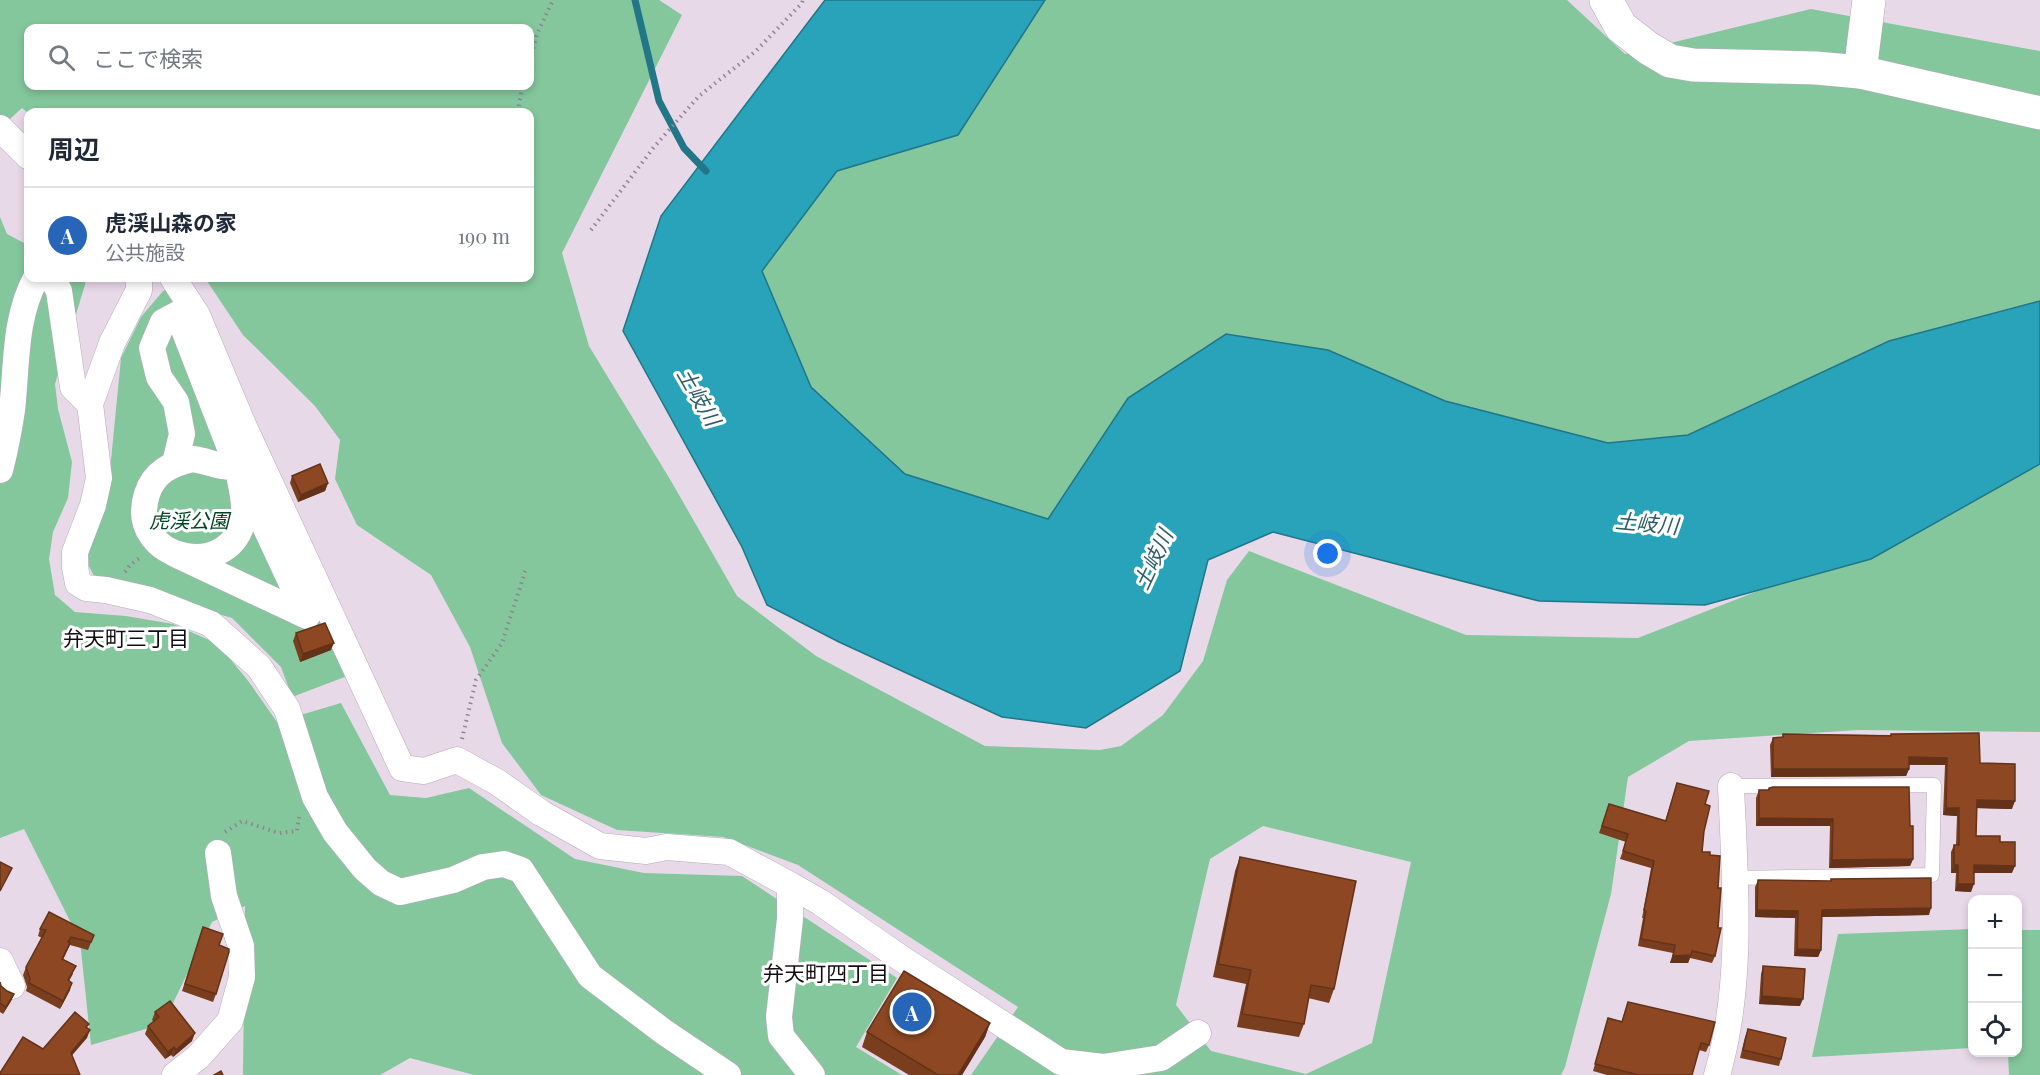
<!DOCTYPE html>
<html lang="ja">
<head>
<meta charset="utf-8">
<style>
	body { margin:0; font-family:"Playfair Display","Noto Sans JP",serif; background:#f6f6f7; color:#1f2937 }
	.controls { position:absolute; right:18px; bottom:18px; display:grid; overflow:hidden; border-radius:12px; box-shadow:0 3px 9px #0003 }
	.controls button { width:54px; height:54px; display:grid; place-items:center; padding:0; border:0; border-bottom:2px solid #e0e1e3; background:#fff; color:#1f2937; font:30px sans-serif }
	.you { position:absolute; left:1328px; top:554px; width:21px; height:21px; margin:-15px; border:4px solid #fff; border-radius:50%; background:#1a73e8; box-shadow:0 0 0 9px #1a73e833 }
	.badge { display:grid; place-items:center; width:39px; height:39px; border-radius:50%; background:#2665b7; color:#fff; font-size:20px; font-weight:700 }
	.pin { position:absolute; translate:-50% -50%; border:3px solid #fff; box-shadow:0 2px 6px #0006 }
	.list { margin:0; padding:0; list-style:none }
	h2 { display:flex; justify-content:space-between; align-items:center; height:78px; margin:0; padding:0 24px; font-size:26px }
	h2 small { font-size:20px; font-weight:400; color:#747a83 }
	.list li { display:grid; grid-template-columns:39px 1fr auto; gap:18px; align-items:center; box-sizing:border-box; height:96px; padding:0 24px; border-top:2px solid #e0e1e3 }
	.list b { display:block; font-size:22px; white-space:nowrap }
	.list p { margin:0; font-size:20px; white-space:nowrap; color:#747a83 }
	.list em { font-size:20px; font-style:normal; color:#747a83 }
	.icon { flex:none; width:33px; height:33px; fill:none; stroke:currentColor; stroke-width:2; stroke-linecap:round; stroke-linejoin:round }
	.map { position:relative; flex:none; width:2040px; height:1075px; overflow:hidden }
	.search { position:absolute; background:#fff; box-shadow:0 3px 9px #0003; left:24px; top:24px; width:510px; height:66px; display:flex; align-items:center; gap:15px; box-sizing:border-box; padding:0 21px; border-radius:12px; color:#747a83; font-size:22px }
	.panel { position:absolute; background:#fff; box-shadow:0 3px 9px #0003; left:24px; top:108px; width:510px; height:174px; border-radius:12px }
	.map>svg:first-child { display:block }
</style>
</head>
<body>
<div class="map">
<svg width="2040" height="1075" viewBox="0 0 2040 1075">
	<rect width="100%" height="100%" fill="#e8d9e9"/>
	<!-- green -->
	<g fill="#84c79d" fill-rule="evenodd">
		<path d="M0,0H659L682,15L562,253L589,346L671,481L737,596L816,656L985,746L1100,750L1121,746L1163,715L1203,661L1227,580L1249,551L1466,635L1638,638L1943,518L2040,464V732L1858,730L1689,741L1628,777L1611,894L1565,1067L1561,1075H971L1018,1007L798,865L723,837L617,830L541,795L502,743L470,647L431,575L357,525L335,479L340,440L315,406L243,335L205,278H530V112L28,113L22,108L0,128ZM28,28H530V86H28ZM1263,826L1411,862L1372,1043L1306,1074L1211,1051L1176,1005L1210,859Z"/>
		<path d="M1045,0H1567L1625,54L1811,9L2040,51V303L2015,307L1889,341L1688,435L1608,443L1445,401L1328,350L1128,398L1048,519L905,474L811,387L762,271L837,171L958,135Z"/>
		<path d="M0,217L7,234L28,245V278H87L55,384L58,409L72,462L68,498L53,532L49,559L55,595L75,612L126,616L173,624L218,644L249,682L277,722L341,703L390,795L426,798L469,788L575,859L644,873L742,876L897,978L856,1047L902,1075H474L410,1058L380,1075H243L245,906L212,922L163,1024L91,1045L80,941L24,829L0,838Z"/>
		<path d="M174,286L350,675L292,697L281,667L232,618L95,578L89,566L88,552L107,501L121,358L141,317L163,291Z"/>
		<path d="M1972,929V1048L1812,1057L1838,934Z"/>
		<path d="M2018,930H2040V1075H2009L2008,1053L2018,1052Z"/>
	</g>
	<!-- water -->
	<path fill="#28a3b9" stroke="#217687" stroke-width="1.5" d="M825,0H1045L958,135L837,171L762,271L811,387L905,474L1048,519L1128,398L1226,334L1328,350L1445,401L1608,443L1688,435L1889,341L2040,301V464L1871,559L1705,605L1539,601L1273,532L1208,560L1180,671L1086,728L1002,717L839,642L767,605L742,547L623,331L661,216Z"/>
	<g fill="none" stroke-linecap="round" stroke-linejoin="round">
		<!-- stream -->
		<path stroke="#217687" stroke-width="7" d="M635,0L659,101L684,148L706,171"/>
		<defs>
			<path id="lane" d="M1731,786L1934,785L1932,875L1734,878"/>
			<g id="street">
				<path d="M0,128L28,156"/>
				<path d="M52,278L59,291L73,387L90,404"/>
				<path d="M139,278V290L112,343L90,404L99,478L93,505L75,552V567L78,583L86,588L106,590L150,600L211,624L259,667L287,709L315,797L335,832L365,869L381,883L400,892L453,880L483,867L504,864L521,870L590,976L664,1032L728,1075"/>
				<path d="M173,278L197,315L244,427L402,768L424,771L457,760L497,782L541,813L600,846L646,851L667,847L729,852L790,885V919L779,1017L781,1036L812,1075"/>
				<path d="M192,459C210,461 220,469 237,466C240,481 245,498 244,512C237,585 125,562 147,494C154,472 171,464 192,459Z"/>
				<path d="M0,470C5,451 9,430 12,410C17,366 14,318 36,278"/>
				<path d="M175,554L307,616L237,466L178,314L163,322L152,348L159,377L176,402L182,434L175,463"/>
				<path d="M790,885L820,902L902,959L1061,1062L1103,1067L1161,1058L1198,1033"/>
				<path d="M0,961L12,986"/>
				<path d="M175,1075L198,1057L230,1021L242,977L241,946L224,896L218,853"/>
				<path d="M1717,1075C1744,982 1735,882 1731,786"/>
			</g>
			<g id="secondary">
				<path d="M1606,0L1621,27L1648,48L1670,61L1693,65L1816,68L1860,72L2040,113"/>
				<path d="M1860,72L1869,0"/>
			</g>
		</defs>
		<!-- lane casing -->
		<use href="#lane" stroke="#b8a9b9" stroke-width="15"/>
		<!-- street casing -->
		<use href="#street" stroke="#b8a9b9" stroke-width="27"/>
		<!-- secondary casing -->
		<use href="#secondary" stroke="#b8a9b9" stroke-width="34"/>
		<!-- path -->
		<g stroke="#908591" stroke-width="4" stroke-dasharray="1.5 4.5" stroke-linecap="butt">
			<path d="M530,60L537,34L553,0"/>
			<path d="M518,112L522,86"/>
			<path d="M591,230L654,147L699,96L756,51L802,3L803,0"/>
			<path d="M125,572L130,565L141,557"/>
			<path d="M462,739L476,680L502,643L526,569"/>
			<path d="M225,832L242,821L279,833L297,831L299,817"/>
		</g>
		<!-- lane -->
		<use href="#lane" stroke="#fff" stroke-width="14"/>
		<!-- street -->
		<use href="#street" stroke="#fff" stroke-width="26"/>
		<!-- secondary -->
		<use href="#secondary" stroke="#fff" stroke-width="33"/>
	</g>
	<!-- wall -->
	<g fill="#793e1e">
		<path d="M292,476L328,483L325,491L298,502L290,483Z"/>
		<path d="M296,633L331,650L300,662L293,641Z"/>
		<path d="M1783,734L1891,735V734L1980,763L2012,809L1977,808L1976,836L2000,842L2012,873H1974L1971,892L1955,891L1956,873H1951V852L1954,845H1956L1957,816L1943,815L1945,765H1909V769L1906,776L1771,777L1770,745L1773,738L1782,737Z"/>
		<path d="M1677,783L1705,804L1702,852L1715,956L1712,963L1690,958L1688,963H1670L1673,953L1638,946L1643,918H1642L1651,868L1620,859L1626,842L1599,833L1609,804L1665,821Z"/>
		<path d="M1769,788L1910,826L1913,859L1910,866L1829,868L1830,826H1756V798L1759,790H1768Z"/>
		<path d="M1240,857L1334,989L1329,1003L1308,998L1304,1024L1299,1037L1237,1027L1246,984L1213,977L1235,871Z"/>
		<path d="M1831,879L1929,915L1822,917L1821,950L1818,957L1794,956L1795,918L1755,917V887L1758,880L1830,881Z"/>
		<path d="M203,927L216,994L213,1002L182,991Z"/>
		<path d="M40,929L94,935L88,950L70,945L63,960L73,974L69,981L70,990L60,1009L26,991L27,987L23,975L26,967L42,938L38,936Z"/>
		<path d="M1763,966L1800,1006L1759,1004L1761,974Z"/>
		<path d="M0,982L1,986L7,991L14,994L11,1001L3,1014L0,1012Z"/>
		<path d="M1628,1002L1709,1045L1706,1052L1699,1050L1692,1075H1607L1593,1071L1608,1018L1622,1021Z"/>
		<path d="M155,1012L192,1041L173,1057L171,1055L165,1059L145,1034L148,1026L154,1022L152,1020Z"/>
		<path d="M990,1023L985,1037L962,1075H909L862,1047L867,1032Z"/>
		<path d="M1748,1029L1781,1059L1779,1066L1740,1058L1745,1037Z"/>
	</g>
	<!-- shaded-wall -->
	<g fill="#633218">
		<path d="M328,483L325,491L298,502L301,495Z"/>
		<path d="M334,643L331,650L300,662L303,654Z"/>
		<path d="M1909,757L1947,758L1945,765L1906,764Z"/>
		<path d="M1773,769H1909L1906,776L1771,777Z"/>
		<path d="M1977,800L2015,801L2012,809L1974,808Z"/>
		<path d="M1946,808H1959L1957,816L1943,815Z"/>
		<path d="M1759,818L1833,819L1830,826H1756Z"/>
		<path d="M1913,859L1910,866L1829,868L1832,860Z"/>
		<path d="M1954,865H1958L1956,873H1951Z"/>
		<path d="M1974,865L2015,866L2012,873H1972Z"/>
		<path d="M1958,884H1974L1971,892L1955,891Z"/>
		<path d="M1931,908L1929,915L1820,917L1822,910Z"/>
		<path d="M1757,910L1798,911L1795,918L1755,917Z"/>
		<path d="M1797,949L1821,950L1818,957L1794,956Z"/>
		<path d="M1691,955L1688,963H1670L1673,956Z"/>
		<path d="M72,983L70,990L60,1009L63,1001Z"/>
		<path d="M14,994L11,1001L3,1014L6,1007Z"/>
		<path d="M1762,996L1803,999L1800,1006L1759,1004Z"/>
		<path d="M990,1023L985,1037L962,1075H958Z"/>
		<path d="M90,1030L87,1038L68,1060L71,1053Z"/>
		<path d="M195,1033L192,1041L173,1057L176,1050Z"/>
		<path d="M174,1047L171,1055L165,1059L168,1052Z"/>
	</g>
	<!-- building -->
	<g fill="#8d4823" stroke="#633218" stroke-width="1.5">
		<path d="M320,464L328,483L301,495L292,476Z"/>
		<path d="M325,623L334,643L303,654L296,633Z"/>
		<path d="M1979,733L1980,763L2015,764V801L1977,800L1976,836H2000V842H2015V866L1974,865V884H1958V865H1954V845H1959V808H1946L1947,758L1909,757V769H1773V738L1783,737V734L1891,736V734Z"/>
		<path d="M1677,783L1709,791L1705,804L1710,806L1704,831L1702,852H1710V855L1720,856L1718,888H1721L1718,928H1721L1715,956L1692,951L1691,955L1673,956L1675,945L1641,939L1646,911L1644,910L1654,861L1623,851L1628,834L1602,826L1609,804L1666,821Z"/>
		<path d="M1773,787H1909L1910,826H1913V859L1832,860L1833,819L1759,818V790H1769V788Z"/>
		<path d="M1240,857L1356,881L1334,989L1311,985L1304,1024L1242,1014L1251,970L1218,964Z"/>
		<path d="M0,862L12,868L0,891Z"/>
		<path d="M1931,878V908L1822,910L1821,950L1797,949L1798,911L1757,910L1758,880L1831,881V879Z"/>
		<path d="M49,912L94,935L91,942L71,937L68,942L70,943L62,959L76,966L68,980L72,983L63,1001L29,983L30,979L26,967L46,930L40,929Z"/>
		<path d="M203,927L223,934L219,945L229,949V952L216,994L185,984Z"/>
		<path d="M1763,966L1805,969L1803,999L1762,996Z"/>
		<path d="M904,971L990,1023L958,1075H938L867,1032Z"/>
		<path d="M0,982L1,986L7,991L14,994L6,1007L0,1003Z"/>
		<path d="M170,1001L195,1033L176,1050L174,1047L168,1052L148,1026L159,1017L155,1012Z"/>
		<path d="M1628,1002L1715,1022L1709,1045L1701,1043L1692,1075H1639L1595,1064L1608,1018L1622,1022Z"/>
		<path d="M75,1012L89,1024L86,1027L90,1030L71,1053L80,1075H0V1073L23,1037L43,1049Z"/>
		<path d="M1748,1029L1786,1038L1781,1059L1743,1050Z"/>
		<path d="M221,1071L223,1075H214Z"/>
	</g>
	<g text-anchor="middle" dominant-baseline="central" stroke-width="6" stroke-linejoin="round" paint-order="stroke">
		<!-- park labels -->
		<g font-size="20" font-style="italic" fill="#014425" stroke="#fff">
			<text x="189" y="519">虎渓公園</text>
		</g>
		<!-- water labels -->
		<g font-size="21" font-style="italic" fill="#2d5d67" stroke="#fff">
			<text transform="translate(700 396) rotate(60)">土岐川</text>
			<text transform="translate(1647 522) rotate(5)">土岐川</text>
			<text transform="translate(1152 559) rotate(-65)">土岐川</text>
		</g>
		<!-- neighbourhood labels -->
		<g font-size="21" fill="#110c11" stroke="#fff">
			<text x="126" y="637">弁天町三丁目</text>
			<text x="826" y="972">弁天町四丁目</text>
		</g>
	</g>
</svg>
<div class="controls">
<button>+</button>
<button>−</button>
<button><svg class="icon" aria-label="locate" viewBox="0 0 24 24"><circle cx="12" cy="12" r="6"/><path d="M12 2v4M12 18v4M2 12h4M18 12h4"/></svg></button>
</div>
<div class="you"></div>
<div class="pin badge" style="left:912px;top:1012px">A</div>
<div class="search"><svg class="icon" aria-label="search" viewBox="0 0 24 24"><circle cx="10" cy="10" r="6"/><path d="M15 15l6 6"/></svg>ここで検索</div>
<section class="panel">
<h2>周辺<small></small></h2>
<ul class="list">
<li><span class="badge">A</span><div><b>虎渓山森の家</b><p>公共施設</p></div><em>190 m</em></li>
</ul>
</section>
</div>
</body>
</html>
